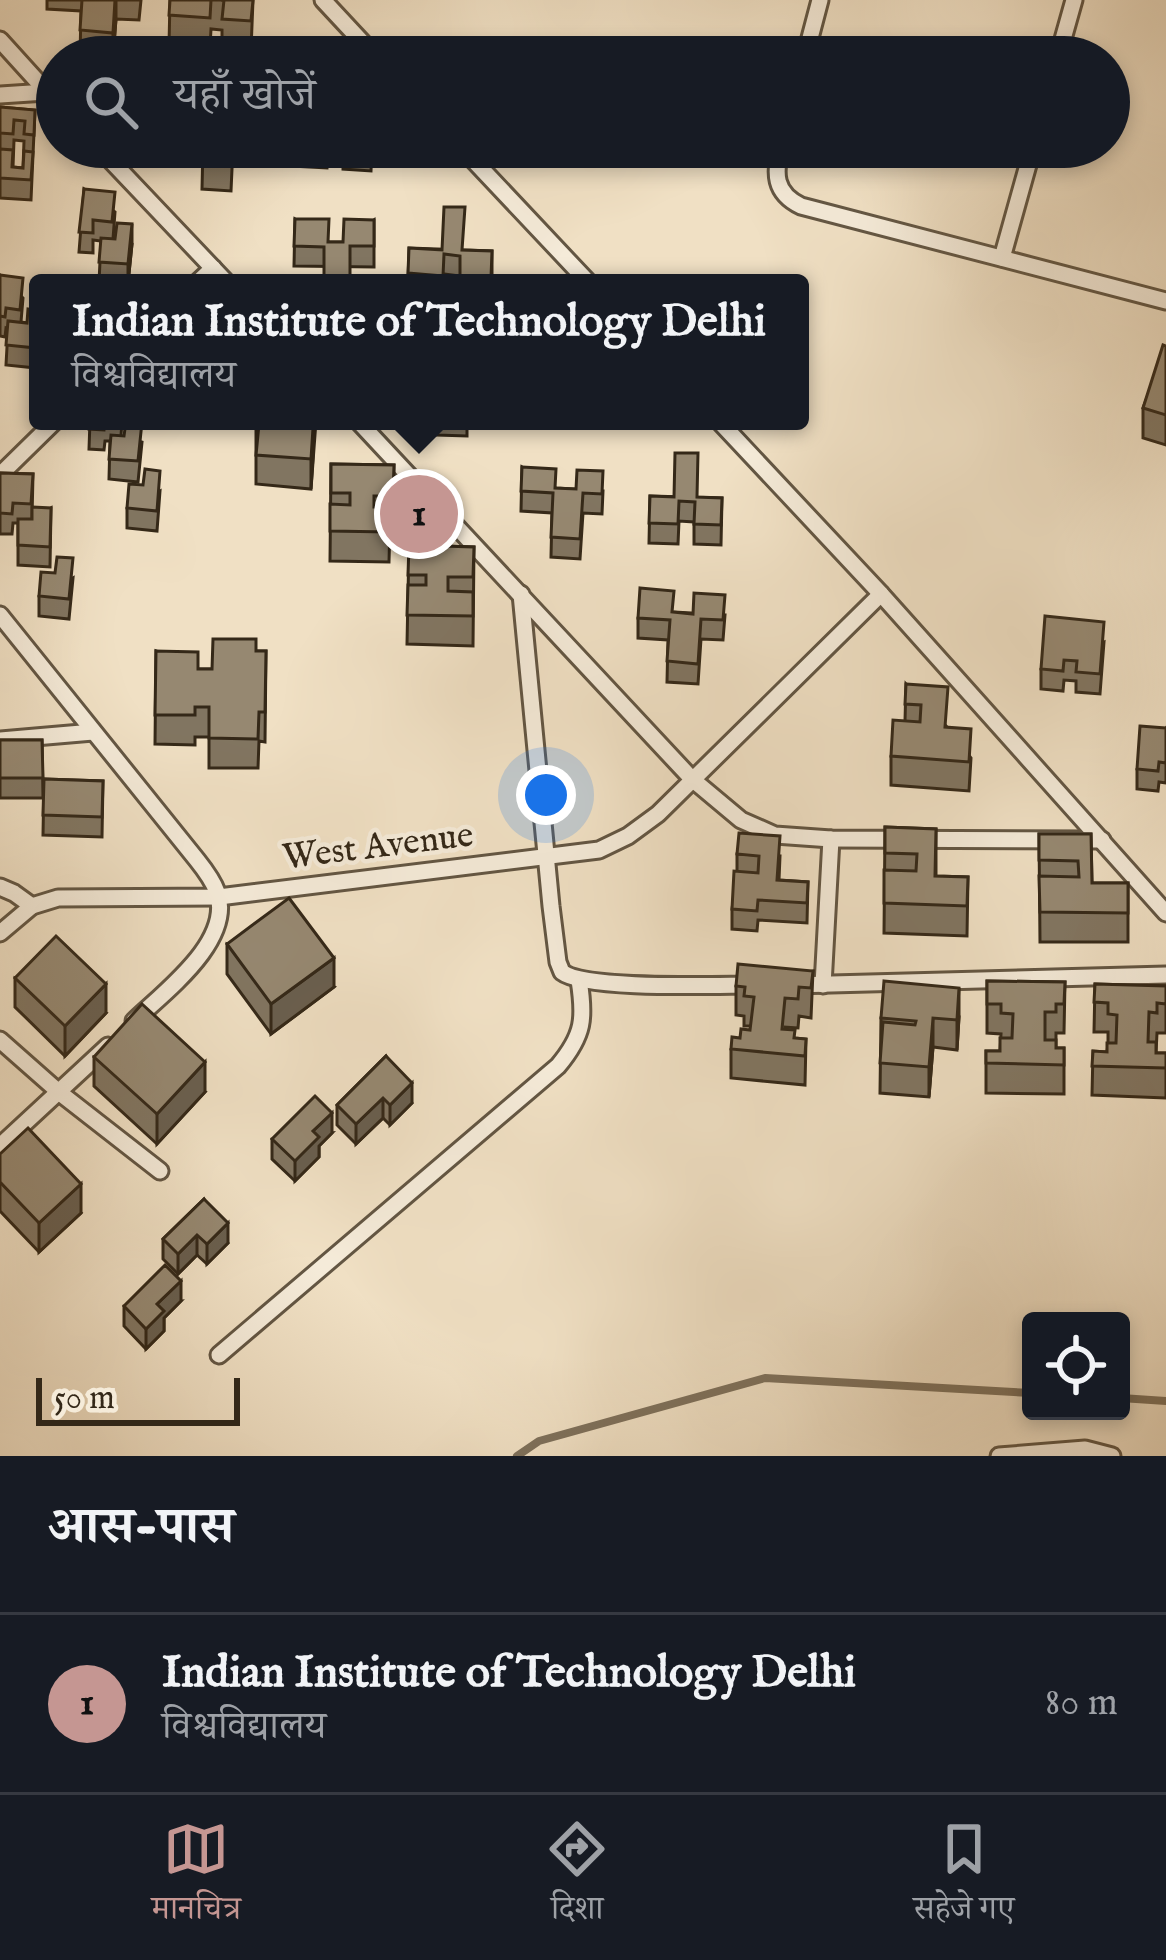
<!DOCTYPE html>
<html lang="hi">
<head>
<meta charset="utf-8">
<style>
	body { margin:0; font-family:"IM FELL English","Noto Serif Devanagari",serif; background:#242831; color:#f1f3f6 }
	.controls { position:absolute; right:36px; bottom:36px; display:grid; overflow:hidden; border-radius:12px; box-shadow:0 6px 18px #0003 }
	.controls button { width:108px; height:108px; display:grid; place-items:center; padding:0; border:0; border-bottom:3px solid #363941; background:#171b24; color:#f1f3f6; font:60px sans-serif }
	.scale { position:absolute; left:36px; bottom:30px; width:204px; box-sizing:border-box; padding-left:12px; border:6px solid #342818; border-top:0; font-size:33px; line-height:42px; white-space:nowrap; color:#342818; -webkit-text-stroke:9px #f5ebd9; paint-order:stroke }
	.you { position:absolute; left:546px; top:795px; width:42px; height:42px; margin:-30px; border:9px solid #fff; border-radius:50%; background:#1a73e8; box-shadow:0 0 0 18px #1a73e833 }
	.badge { display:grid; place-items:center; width:78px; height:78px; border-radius:50%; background:#c59692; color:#111; font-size:39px; font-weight:700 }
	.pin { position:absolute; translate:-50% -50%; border:6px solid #fff; box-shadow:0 3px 12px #0006 }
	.popup { position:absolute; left:29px; top:274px; width:780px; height:156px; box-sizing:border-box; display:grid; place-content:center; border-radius:12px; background:#171b24; filter:drop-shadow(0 3px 9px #0005); font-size:39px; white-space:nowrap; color:#9ea1a6 }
	.popup b { font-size:45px; color:#f1f3f6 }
	.popup::after { content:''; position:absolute; left:50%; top:100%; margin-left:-24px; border:24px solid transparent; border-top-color:#171b24 }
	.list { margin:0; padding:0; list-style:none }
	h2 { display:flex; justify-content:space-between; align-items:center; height:156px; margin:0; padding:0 48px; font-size:51px }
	h2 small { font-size:39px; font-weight:400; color:#9ea1a6 }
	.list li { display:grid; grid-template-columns:78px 1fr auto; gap:36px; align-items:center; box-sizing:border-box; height:180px; padding:0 48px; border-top:3px solid #363941 }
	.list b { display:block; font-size:45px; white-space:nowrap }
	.list p { margin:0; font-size:39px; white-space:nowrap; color:#9ea1a6 }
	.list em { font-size:39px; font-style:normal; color:#9ea1a6 }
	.icon { flex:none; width:66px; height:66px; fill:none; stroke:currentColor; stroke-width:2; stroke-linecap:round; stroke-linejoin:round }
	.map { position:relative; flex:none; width:1166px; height:1456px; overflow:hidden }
	.search { position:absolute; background:#171b24; box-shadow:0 6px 18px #0003; left:36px; right:36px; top:36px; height:132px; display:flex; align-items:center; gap:30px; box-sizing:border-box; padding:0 42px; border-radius:66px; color:#9ea1a6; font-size:45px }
	.sheet { height:336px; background:#171b24 }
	nav { display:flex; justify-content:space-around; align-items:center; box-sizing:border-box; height:168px; border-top:3px solid #363941; background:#171b24; font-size:33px; color:#9ea1a6 }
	nav a { display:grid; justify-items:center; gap:6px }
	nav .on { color:#c59692 }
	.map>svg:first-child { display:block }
</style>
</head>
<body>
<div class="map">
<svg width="1166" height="1456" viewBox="0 0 1166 1456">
	<rect width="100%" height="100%" fill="#f0e0c4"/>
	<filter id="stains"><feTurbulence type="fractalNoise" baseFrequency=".00167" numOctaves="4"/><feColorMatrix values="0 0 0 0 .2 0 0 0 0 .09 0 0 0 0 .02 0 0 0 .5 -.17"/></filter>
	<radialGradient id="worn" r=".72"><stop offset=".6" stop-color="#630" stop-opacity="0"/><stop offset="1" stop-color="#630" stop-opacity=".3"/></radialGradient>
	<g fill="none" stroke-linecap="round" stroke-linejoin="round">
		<!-- stream -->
		<g stroke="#7e715c" stroke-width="8">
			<path d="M1121,1398L1166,1401"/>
			<path d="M517,1456L539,1441L765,1378L1031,1393"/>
		</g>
		<defs>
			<g id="service">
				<path d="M323,0L376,57"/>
				<path d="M0,40L57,103"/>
				<path d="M805,57L820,0"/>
				<path d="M1058,57L1074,0"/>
				<path d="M0,95L46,92"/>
				<path d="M98,147L227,283"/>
				<path d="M461,147L589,283"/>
				<path d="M781,147C774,173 774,193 801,206L1166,301"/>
				<path d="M1002,258L1033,147"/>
				<path d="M197,283L213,268"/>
				<path d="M358,421L692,779L741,820L775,835L831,839L1102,840"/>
				<path d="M719,421L881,594L1166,913"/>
				<path d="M0,475L55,421"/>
				<path d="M521,594L551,906L558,962L562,972C585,990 716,985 752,985"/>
				<path d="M0,615L197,860C205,870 213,881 217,892C234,941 164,992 134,1021"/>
				<path d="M0,740L93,732"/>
				<path d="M0,887L14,893L32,906"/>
				<path d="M0,933L32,906L58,898L219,897L599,850L628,836L658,814L881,594"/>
				<path d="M794,985L1166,975"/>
				<path d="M823,985L831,839"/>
				<path d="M0,1040L60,1093L160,1171"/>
				<path d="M0,1146L108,1046"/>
				<path d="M219,1355L558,1066C584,1035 585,1018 579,980"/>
				<path d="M999,1456L1085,1449L1112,1456"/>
			</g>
		</defs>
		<!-- service casing -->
		<use href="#service" stroke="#635643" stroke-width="21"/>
		<!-- service -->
		<use href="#service" stroke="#f5ebd9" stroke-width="15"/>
	</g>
	<!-- wall -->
	<g fill="#817561" stroke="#342818" stroke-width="3" fill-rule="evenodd">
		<path d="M47,0H141L139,20L116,19L113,57H80L81,11L47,9Z"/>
		<path d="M170,0H253L251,50L222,49V30L211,29L210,47L169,45Z"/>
		<path d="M0,107L35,110L31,200L0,198ZM14,140L24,141L23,168L13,167Z"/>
		<path d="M203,147H233L231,191L202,189Z"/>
		<path d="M292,147H328L327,168L292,166Z"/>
		<path d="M343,147H372L371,171L343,169Z"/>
		<path d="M84,189L115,212L113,239L132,244L128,283L99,282L101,241L93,240V253L79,252Z"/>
		<path d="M295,219L329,242H343L374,220V267L294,266Z"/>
		<path d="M409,248L492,251V283H460V276L444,274V283H408Z"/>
		<path d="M0,275L23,298L21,322L27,323L38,310L36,368L6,365L8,329L6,328L5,337L0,336Z"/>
		<path d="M1166,346V445L1143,438V408Z"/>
		<path d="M90,421H122L121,436L142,442L138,482L109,479L110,441H105L104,450L89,449Z"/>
		<path d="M256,421H316L311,489L256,484Z"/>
		<path d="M437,421H467V436L437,435Z"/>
		<path d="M577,421H612L611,425L577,423Z"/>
		<path d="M331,464L394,465L393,525H390L389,562L330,561Z"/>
		<path d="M522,467L556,488L603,491L602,514L583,513L580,559L551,557L552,513L521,511Z"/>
		<path d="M0,473L33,474L32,519L51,508L50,567L18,565V523H13L12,534H0Z"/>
		<path d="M160,491L157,531L127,528V508Z"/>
		<path d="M650,496L722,498L721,545L694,544V522L679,521L678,544L649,543Z"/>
		<path d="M409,545L474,547L473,646L407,644Z"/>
		<path d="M73,578L69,619L39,616V596Z"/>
		<path d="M674,612L725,615L723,640L701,639L698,684L667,682L668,640L638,638V618Z"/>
		<path d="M1104,642L1100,694L1076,692V681L1064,680L1063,691L1041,689V669Z"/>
		<path d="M156,651L198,669H212L256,651H266L265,742L259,741L258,768H209V737H195V745L155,744Z"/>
		<path d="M906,684L947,727L971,758L969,791L891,785V756L905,721Z"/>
		<path d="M1166,728V783L1159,782L1158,791L1137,789V769Z"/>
		<path d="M0,740H42L43,798H0Z"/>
		<path d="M44,779L103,781L102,837L43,835Z"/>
		<path d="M885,827L936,829V876L968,877L967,936L884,933Z"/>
		<path d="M1039,834H1091L1092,883H1128V942H1040Z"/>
		<path d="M737,854L780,856L779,880L808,882L807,923L758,920L757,931L732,929V909L737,871Z"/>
		<path d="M227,944L334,987L271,1034L227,974Z"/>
		<path d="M813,971L811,1018L799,1016L798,1028L785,1027V1029L795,1038L806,1039L805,1085L731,1078V1049L750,1030L751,1026H744V1016L736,1015V986Z"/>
		<path d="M15,978L106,1013L65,1056L15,1007Z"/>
		<path d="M987,981L1065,982L1064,1033H1056V1048H1064V1094L986,1093V1051H1000L1001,1034L987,1033Z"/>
		<path d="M1095,984L1166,986V1033H1157L1156,1053H1166V1098L1092,1095L1093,1051L1107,1052L1108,1043V1032H1094Z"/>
		<path d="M959,1017L957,1050L933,1047L929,1097L880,1093L881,1018Z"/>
		<path d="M386,1056L412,1103L390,1125L383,1118L356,1144L337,1125V1105Z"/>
		<path d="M94,1057L205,1092L157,1144L94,1086Z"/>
		<path d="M332,1133L319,1146V1157L295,1181L272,1159V1139Z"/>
		<path d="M0,1154L81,1213L39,1252L0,1211Z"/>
		<path d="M204,1199L228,1243L207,1264L197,1255L178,1274L163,1259V1239Z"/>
		<path d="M181,1301L164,1318V1331L146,1349L124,1326V1306Z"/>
	</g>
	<!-- shaded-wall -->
	<g fill="#695f4f" stroke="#342818" stroke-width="3">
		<path d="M116,0V19L113,57V33Z"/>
		<path d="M132,224V244L128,283V264Z"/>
		<path d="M313,428V457L311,489V459Z"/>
		<path d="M334,958V987L271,1034V1004Z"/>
		<path d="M106,984V1013L65,1056V1026Z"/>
		<path d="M959,988V1017L957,1050V1020Z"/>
		<path d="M933,1018V1047L929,1097V1067Z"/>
		<path d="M205,1062V1092L157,1144V1114Z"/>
		<path d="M412,1083V1103L390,1125V1105Z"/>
		<path d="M383,1098V1118L356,1144V1124Z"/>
		<path d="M332,1113V1133L319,1146V1157L295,1181V1161L313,1131Z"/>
		<path d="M81,1184V1213L39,1252V1223Z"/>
		<path d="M228,1223V1243L207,1264V1244Z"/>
		<path d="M197,1235V1255L178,1274V1254Z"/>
		<path d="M181,1281V1301L164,1318V1331L146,1349V1329L157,1304Z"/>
	</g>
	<!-- building -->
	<g fill="#968871" stroke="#342818" stroke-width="3">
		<path d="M82,0H115L113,33L80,30Z"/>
		<path d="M170,0H211L210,18L169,15Z"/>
		<path d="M221,0H253L251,21L222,19L224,0Z"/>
		<path d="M0,107L35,110L34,135L24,134L25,121L14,120L13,134L0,133Z"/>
		<path d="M203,147H232L231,161L202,160Z"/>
		<path d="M343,147H371V151L343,149Z"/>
		<path d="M0,149L13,150L12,167L23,168L24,151L33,152L31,180L0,178Z"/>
		<path d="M84,189L115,192L112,222L93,220V233L79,232Z"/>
		<path d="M444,207H465L462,250L492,251L491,278L460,276V256L444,254L443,276L408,273L409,248L442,250Z"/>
		<path d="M295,219H329L328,242H343L344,219L374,220V246H350V283H324V247L294,246Z"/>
		<path d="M117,223L132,224L128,264L99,262L101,238L115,239Z"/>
		<path d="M0,275L23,278L20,310L6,308L5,317L0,316Z"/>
		<path d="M28,309L38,310L36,348L6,345L8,321L27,323Z"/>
		<path d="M1163,345L1166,346V415L1143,408Z"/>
		<path d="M90,421H105L104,430L89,429Z"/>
		<path d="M126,421L142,422L138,461L109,459L111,435L124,436Z"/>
		<path d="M273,421H299V427L313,428L311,459L256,455L259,424L273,425Z"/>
		<path d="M675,453H698L697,497L722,498L721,525L694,524L695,502L679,501L678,524L649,523L650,496L674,497Z"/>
		<path d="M331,464L394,465L393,496H374V507H390L389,532L330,531V504L350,505V493H331Z"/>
		<path d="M522,467L556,469L555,488L576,489L577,470L603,471L602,494L583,493L580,539L551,537L553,493L521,491Z"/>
		<path d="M145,469L160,471L157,511L127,508L129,484L143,485Z"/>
		<path d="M0,473L33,474L31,504L13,503L12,514L0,513Z"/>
		<path d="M32,507L51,508L50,547L18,545V519H32Z"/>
		<path d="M409,545L474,547L473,577H448V591L473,592V616L407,615L408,585H426V575H408Z"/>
		<path d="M57,557L73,558L69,599L39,596L41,572L55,573Z"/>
		<path d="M640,588L674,591L672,612L693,614L694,593L725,595L723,620L701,619L698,664L667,661L670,620L638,618Z"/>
		<path d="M1045,616L1104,622L1100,674L1076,672L1077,661L1064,660L1063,671L1041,669Z"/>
		<path d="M213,639H256V651H266L265,712H259L258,739L209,738V707H195V715H155L156,651L198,652V669H212Z"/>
		<path d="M906,684L948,687L945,727L971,729L969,762L891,756L893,720L920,722L921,705L905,704Z"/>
		<path d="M1140,726L1166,728V763L1159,762L1158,771L1137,769Z"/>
		<path d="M0,740H42L43,778H0Z"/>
		<path d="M44,779L103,781L102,817L43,815Z"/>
		<path d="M885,827L936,829L935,876L968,877L967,906L884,903V870L916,871L917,854L885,853Z"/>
		<path d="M739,833L780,836L777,880L808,882L807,903L758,900L757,911L732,909L734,871L758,873L759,856L737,854Z"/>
		<path d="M1039,834H1091L1092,883H1128V913L1040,912L1039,876L1079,877L1078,861L1039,860Z"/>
		<path d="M289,898L334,958L271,1004L227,944Z"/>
		<path d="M56,936L106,984L65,1026L15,978Z"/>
		<path d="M738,964L813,971L811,988L799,987L798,999L785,998L782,1029L795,1030L794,1038L806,1039L805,1056L731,1049L732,1037L740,1038L741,1029L750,1030L754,997L744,996L745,987L736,986Z"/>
		<path d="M884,981L959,988L957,1020L933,1018L929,1067L880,1063L883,1022L915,1025L916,1021L881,1018Z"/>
		<path d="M987,981L1065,982L1064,1004H1056V1012H1045V1040H1056V1048H1064V1065L986,1063V1051H1000V1038H1012L1013,1014L1001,1013V1004H987Z"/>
		<path d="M1095,984L1166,986V1004L1157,1003V1013L1149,1012L1148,1042H1156V1053H1166V1068L1092,1066L1093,1051L1107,1052V1043H1116L1117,1015L1108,1014V1003L1094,1002Z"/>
		<path d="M142,1004L205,1062L157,1114L94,1057Z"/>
		<path d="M386,1056L412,1083L390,1105L383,1098L356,1124L337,1105Z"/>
		<path d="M315,1096L332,1113L313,1131L319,1137L295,1161L272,1139Z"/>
		<path d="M28,1128L81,1184L39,1223L0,1182V1154Z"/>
		<path d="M204,1199L228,1223L207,1244L197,1235L178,1254L163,1239Z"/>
		<path d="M165,1265L181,1281L157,1304L164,1311L146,1329L124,1306Z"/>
	</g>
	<g text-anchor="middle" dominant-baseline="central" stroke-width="9" stroke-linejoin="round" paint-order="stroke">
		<!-- street labels -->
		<g font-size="36" fill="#342818" stroke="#f5ebd9">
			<text transform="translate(378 847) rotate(-7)">West Avenue</text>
		</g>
	</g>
	<rect width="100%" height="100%" filter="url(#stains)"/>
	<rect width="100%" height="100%" fill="url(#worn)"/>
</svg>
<div class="controls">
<button><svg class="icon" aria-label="locate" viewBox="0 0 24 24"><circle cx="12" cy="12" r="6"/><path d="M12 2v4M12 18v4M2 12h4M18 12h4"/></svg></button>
</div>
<div class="scale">50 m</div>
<div class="you"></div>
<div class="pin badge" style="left:419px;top:514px">1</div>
<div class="popup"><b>Indian Institute of Technology Delhi</b>विश्वविद्यालय</div>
<div class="search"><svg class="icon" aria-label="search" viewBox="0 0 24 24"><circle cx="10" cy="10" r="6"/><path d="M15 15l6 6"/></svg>यहाँ खोजें</div>
</div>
<section class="sheet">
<h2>आस-पास<small></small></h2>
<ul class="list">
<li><span class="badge">1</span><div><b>Indian Institute of Technology Delhi</b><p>विश्वविद्यालय</p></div><em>80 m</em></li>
</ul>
</section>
<nav>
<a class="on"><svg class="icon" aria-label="map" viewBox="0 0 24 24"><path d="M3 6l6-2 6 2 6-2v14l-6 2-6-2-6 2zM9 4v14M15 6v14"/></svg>मानचित्र</a>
<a><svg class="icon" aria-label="directions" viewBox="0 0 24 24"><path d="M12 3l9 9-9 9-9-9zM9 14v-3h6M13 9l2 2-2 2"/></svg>दिशा</a>
<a><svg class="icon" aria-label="saved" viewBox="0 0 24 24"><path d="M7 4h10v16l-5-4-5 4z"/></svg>सहेजे गए</a>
</nav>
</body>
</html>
